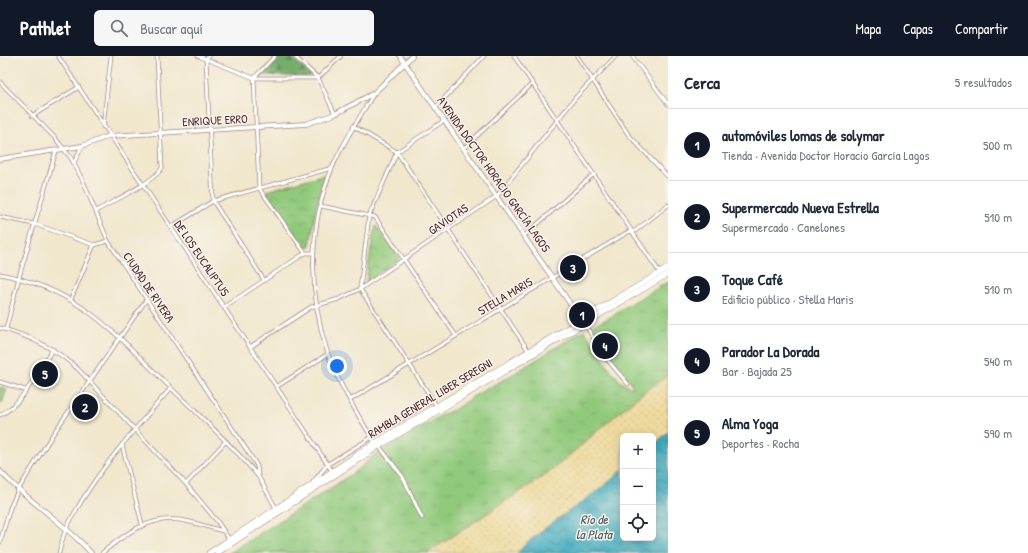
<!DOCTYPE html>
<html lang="es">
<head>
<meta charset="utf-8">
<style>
	body { margin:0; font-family:"Patrick Hand",sans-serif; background:#f6f6f7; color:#1f2937 }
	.controls { position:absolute; right:12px; bottom:12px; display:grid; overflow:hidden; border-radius:6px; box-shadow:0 2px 10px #0003 }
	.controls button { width:36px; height:36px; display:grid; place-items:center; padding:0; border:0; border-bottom:1px solid #e0e1e3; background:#fff; color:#1f2937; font:20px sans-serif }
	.you { position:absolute; left:337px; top:310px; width:14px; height:14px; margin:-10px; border:3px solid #fff; border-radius:50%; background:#1a73e8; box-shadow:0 0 0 6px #1a73e833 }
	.badge { display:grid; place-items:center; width:26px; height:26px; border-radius:50%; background:#111827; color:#fff; font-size:13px; font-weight:700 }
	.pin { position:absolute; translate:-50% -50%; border:2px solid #fff; box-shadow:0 1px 4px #0006 }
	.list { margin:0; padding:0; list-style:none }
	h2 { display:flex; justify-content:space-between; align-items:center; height:52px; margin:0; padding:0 16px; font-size:17px }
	h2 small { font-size:13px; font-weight:400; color:#747a83 }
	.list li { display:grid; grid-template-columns:26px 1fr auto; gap:12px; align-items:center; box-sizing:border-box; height:72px; padding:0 16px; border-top:1px solid #e0e1e3 }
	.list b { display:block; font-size:15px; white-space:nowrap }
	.list p { margin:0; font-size:13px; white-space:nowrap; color:#747a83 }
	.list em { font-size:13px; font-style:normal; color:#747a83 }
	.icon { flex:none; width:22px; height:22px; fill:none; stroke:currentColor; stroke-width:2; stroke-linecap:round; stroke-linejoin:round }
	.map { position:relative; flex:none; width:668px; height:497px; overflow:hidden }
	header { display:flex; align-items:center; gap:24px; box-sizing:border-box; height:56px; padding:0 20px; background:#111827; color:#fff }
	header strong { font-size:19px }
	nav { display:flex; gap:22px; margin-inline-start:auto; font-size:14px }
	.search { width:280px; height:36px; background:#f6f6f7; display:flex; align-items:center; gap:10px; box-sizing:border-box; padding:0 14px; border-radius:6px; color:#747a83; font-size:15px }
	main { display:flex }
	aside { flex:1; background:#fff }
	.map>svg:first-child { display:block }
</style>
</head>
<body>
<header>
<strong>Pathlet</strong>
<div class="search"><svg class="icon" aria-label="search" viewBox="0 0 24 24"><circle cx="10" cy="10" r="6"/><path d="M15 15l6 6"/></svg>Buscar aquí</div>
<nav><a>Mapa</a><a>Capas</a><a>Compartir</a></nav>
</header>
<main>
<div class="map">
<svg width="668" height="497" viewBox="0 0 668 497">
	<defs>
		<pattern id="grass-tufts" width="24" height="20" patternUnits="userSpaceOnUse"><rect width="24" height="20" fill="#91c97c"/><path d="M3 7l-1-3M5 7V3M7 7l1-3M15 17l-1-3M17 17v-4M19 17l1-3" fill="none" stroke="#7fac6b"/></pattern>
		<pattern id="forest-firs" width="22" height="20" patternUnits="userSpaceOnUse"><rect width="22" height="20" fill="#74ad6c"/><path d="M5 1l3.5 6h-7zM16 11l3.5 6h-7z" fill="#618c59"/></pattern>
		<pattern id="sand-dots" width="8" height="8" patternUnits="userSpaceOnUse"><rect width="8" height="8" fill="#eeda9e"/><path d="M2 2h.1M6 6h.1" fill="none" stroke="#cebb88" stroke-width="1.8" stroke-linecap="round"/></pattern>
		<pattern id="park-crowns" width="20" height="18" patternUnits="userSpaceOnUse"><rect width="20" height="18" fill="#91c97c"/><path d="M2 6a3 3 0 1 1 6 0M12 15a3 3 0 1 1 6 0" fill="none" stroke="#7fac6b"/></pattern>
		<pattern id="water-waves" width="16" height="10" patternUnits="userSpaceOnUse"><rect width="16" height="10" fill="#3eaabd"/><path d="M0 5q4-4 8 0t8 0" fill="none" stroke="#368a9a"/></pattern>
	</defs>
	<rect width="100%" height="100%" fill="#f7f3e8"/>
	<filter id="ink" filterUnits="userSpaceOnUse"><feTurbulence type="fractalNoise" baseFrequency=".025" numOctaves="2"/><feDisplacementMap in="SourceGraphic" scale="8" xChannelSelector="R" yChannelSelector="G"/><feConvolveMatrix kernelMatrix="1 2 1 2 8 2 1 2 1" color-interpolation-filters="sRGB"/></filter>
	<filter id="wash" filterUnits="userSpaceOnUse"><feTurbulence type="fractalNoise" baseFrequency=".012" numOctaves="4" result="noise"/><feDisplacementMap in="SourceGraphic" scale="16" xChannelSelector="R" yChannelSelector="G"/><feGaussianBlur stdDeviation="0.9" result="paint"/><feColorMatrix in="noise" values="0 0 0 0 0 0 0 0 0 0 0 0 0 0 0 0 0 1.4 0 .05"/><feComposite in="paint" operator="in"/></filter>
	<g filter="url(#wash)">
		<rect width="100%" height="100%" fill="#f1e7cd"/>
		<!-- grass -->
		<path fill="url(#grass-tufts)" stroke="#6e7454" d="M668,226V319L636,342L550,416L427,497H229L331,432L360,412L373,400L443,358L454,354L472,341L510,320L584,274C592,284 619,335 633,331L630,325L605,294L596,280L592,270L613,260L618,255Z"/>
		<!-- forest -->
		<path fill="url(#forest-firs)" stroke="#5f664c" d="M278,0H290L311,19L309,21L262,19V17Z"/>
		<!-- sand -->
		<path fill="url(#sand-dots)" stroke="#9c7c64" d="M668,319V376L653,390V380H623V413C591,445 548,464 517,497H427L550,416L636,342Z"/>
		<!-- park -->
		<g fill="url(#park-crowns)" stroke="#6e7454">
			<path d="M325,118L316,152L310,189L308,192L304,191L266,135Z"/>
			<path d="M376,170L400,202L366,226L373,180Z"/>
		</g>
		<!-- pitch -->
		<path fill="#91c97c" stroke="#6e7454" d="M0,331L7,333L2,347L0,346Z"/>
		<!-- water -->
		<path fill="url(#water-waves)" stroke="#446474" d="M668,376V497H517C548,464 591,445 623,413V482H653V390Z"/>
	</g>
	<g filter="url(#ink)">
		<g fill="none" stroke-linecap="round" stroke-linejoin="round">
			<defs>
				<g id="minor">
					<path d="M58,0L332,415"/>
					<path d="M198,0L254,22H318L341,0"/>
					<path d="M209,0L206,3L213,145L264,224"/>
					<path d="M275,0L254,22L259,132L305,197"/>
					<path d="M294,0L318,22L335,58"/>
					<path d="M514,0L660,217"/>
					<path d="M577,0L628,78L668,121"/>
					<path d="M632,0L668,48"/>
					<path d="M0,26L55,82L71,102L83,125L108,185L254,405L257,410L258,420L276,452"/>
					<path d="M373,39C359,62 344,85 333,110C308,169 308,238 328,298C339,329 358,359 375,387"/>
					<path d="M436,51L484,0"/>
					<path d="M32,60L79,31"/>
					<path d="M353,70L397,96L528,294"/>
					<path d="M103,71L111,0"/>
					<path d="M464,92L533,27"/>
					<path d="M74,107L82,90"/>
					<path d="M321,150L375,161L456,280"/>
					<path d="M96,155C111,146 154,126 162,112L157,0"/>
					<path d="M0,161L34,168L94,189L108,185"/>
					<path d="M171,171L213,145L332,112"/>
					<path d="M524,180L594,118"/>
					<path d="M0,218C82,234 116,279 173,334C202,362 232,389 258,420"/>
					<path d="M71,243L94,189"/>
					<path d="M224,251L305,197H313"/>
					<path d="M584,267L605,301L628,328"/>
					<path d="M0,272C30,280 55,292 78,313L186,428L217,465L229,483"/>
					<path d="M6,273L19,221L56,95"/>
					<path d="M250,291L311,251L339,243L360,233L497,140L576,41L616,0"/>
					<path d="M0,326L25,334"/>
					<path d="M276,331L328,298"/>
					<path d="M350,344L628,176L635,175L668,149"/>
					<path d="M436,349L360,233L369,160L397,96L445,64"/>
					<path d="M0,359C22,349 39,314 53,293"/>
					<path d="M122,389L142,468"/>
					<path d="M379,390L403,421L422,462"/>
					<path d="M313,426L328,408L433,344"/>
					<path d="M186,428L226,385"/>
					<path d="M0,486L10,452L18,434L53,378L146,244"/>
					<path d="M59,497C61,489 63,479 67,471C93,419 133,375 171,332"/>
					<path d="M102,497C125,478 148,460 180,464C194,466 208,471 223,475"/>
				</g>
				<g id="tertiary">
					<path d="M400,0L582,265"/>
					<path d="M0,103L82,90L109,80L306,68L335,58L374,37L412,0"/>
					<path d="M0,415C28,446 64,466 91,497"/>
				</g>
				<g id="primary">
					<path d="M209,497L375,387L668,212"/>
					<path d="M217,497L379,390L668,218"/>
				</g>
			</defs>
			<!-- minor casing -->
			<use href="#minor" stroke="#9e837c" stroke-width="4.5"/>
			<!-- tertiary casing -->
			<use href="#tertiary" stroke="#9e837c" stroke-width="5.5"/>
			<!-- primary casing -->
			<use href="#primary" stroke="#9e837c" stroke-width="6"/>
			<!-- minor -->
			<use href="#minor" stroke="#fff" stroke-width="3"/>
			<!-- tertiary -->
			<use href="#tertiary" stroke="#fff" stroke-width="4"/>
			<!-- primary -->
			<use href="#primary" stroke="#fff" stroke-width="5"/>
		</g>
	</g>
	<g text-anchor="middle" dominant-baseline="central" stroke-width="3" stroke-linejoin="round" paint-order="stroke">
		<!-- street labels -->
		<g font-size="12" fill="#4a1f2b" stroke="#f7f3e8">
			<text transform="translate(215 64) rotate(-3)">ENRIQUE ERRO</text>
			<text transform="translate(494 118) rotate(55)">AVENIDA DOCTOR HORACIO GARCÍA LAGOS</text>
			<text transform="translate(448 163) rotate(-34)">GAVIOTAS</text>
			<text transform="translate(202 202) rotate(56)">DE LOS EUCALIPTUS</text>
			<text transform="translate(149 231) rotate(56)">CIUDAD DE RIVERA</text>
			<text transform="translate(505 240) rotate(-31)">STELLA MARIS</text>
			<text transform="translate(430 342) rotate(-31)">RAMBLA GENERAL LIBER SEREGNI</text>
		</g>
		<!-- water labels -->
		<g font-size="13" font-style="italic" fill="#455765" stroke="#f7f3e8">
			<text x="594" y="463">Río de<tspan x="594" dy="15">la Plata</tspan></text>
		</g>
	</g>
</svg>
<div class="controls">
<button>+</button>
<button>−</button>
<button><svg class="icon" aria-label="locate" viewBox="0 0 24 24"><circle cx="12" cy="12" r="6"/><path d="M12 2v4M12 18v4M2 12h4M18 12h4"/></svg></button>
</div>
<div class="you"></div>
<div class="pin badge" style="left:582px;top:259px">1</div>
<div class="pin badge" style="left:85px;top:351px">2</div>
<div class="pin badge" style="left:573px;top:212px">3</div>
<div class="pin badge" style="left:605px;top:290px">4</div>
<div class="pin badge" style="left:45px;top:318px">5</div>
</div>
<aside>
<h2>Cerca<small>5 resultados</small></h2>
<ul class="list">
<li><span class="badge">1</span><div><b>automóviles lomas de solymar</b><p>Tienda · Avenida Doctor Horacio García Lagos</p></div><em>500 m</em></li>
<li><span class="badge">2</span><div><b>Supermercado Nueva Estrella</b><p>Supermercado · Canelones</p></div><em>510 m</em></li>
<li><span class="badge">3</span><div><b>Toque Café</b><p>Edificio público · Stella Maris</p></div><em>510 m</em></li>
<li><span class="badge">4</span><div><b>Parador La Dorada</b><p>Bar · Bajada 25</p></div><em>540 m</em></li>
<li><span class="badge">5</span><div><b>Alma Yoga</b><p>Deportes · Rocha</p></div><em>590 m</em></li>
</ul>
</aside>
</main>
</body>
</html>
